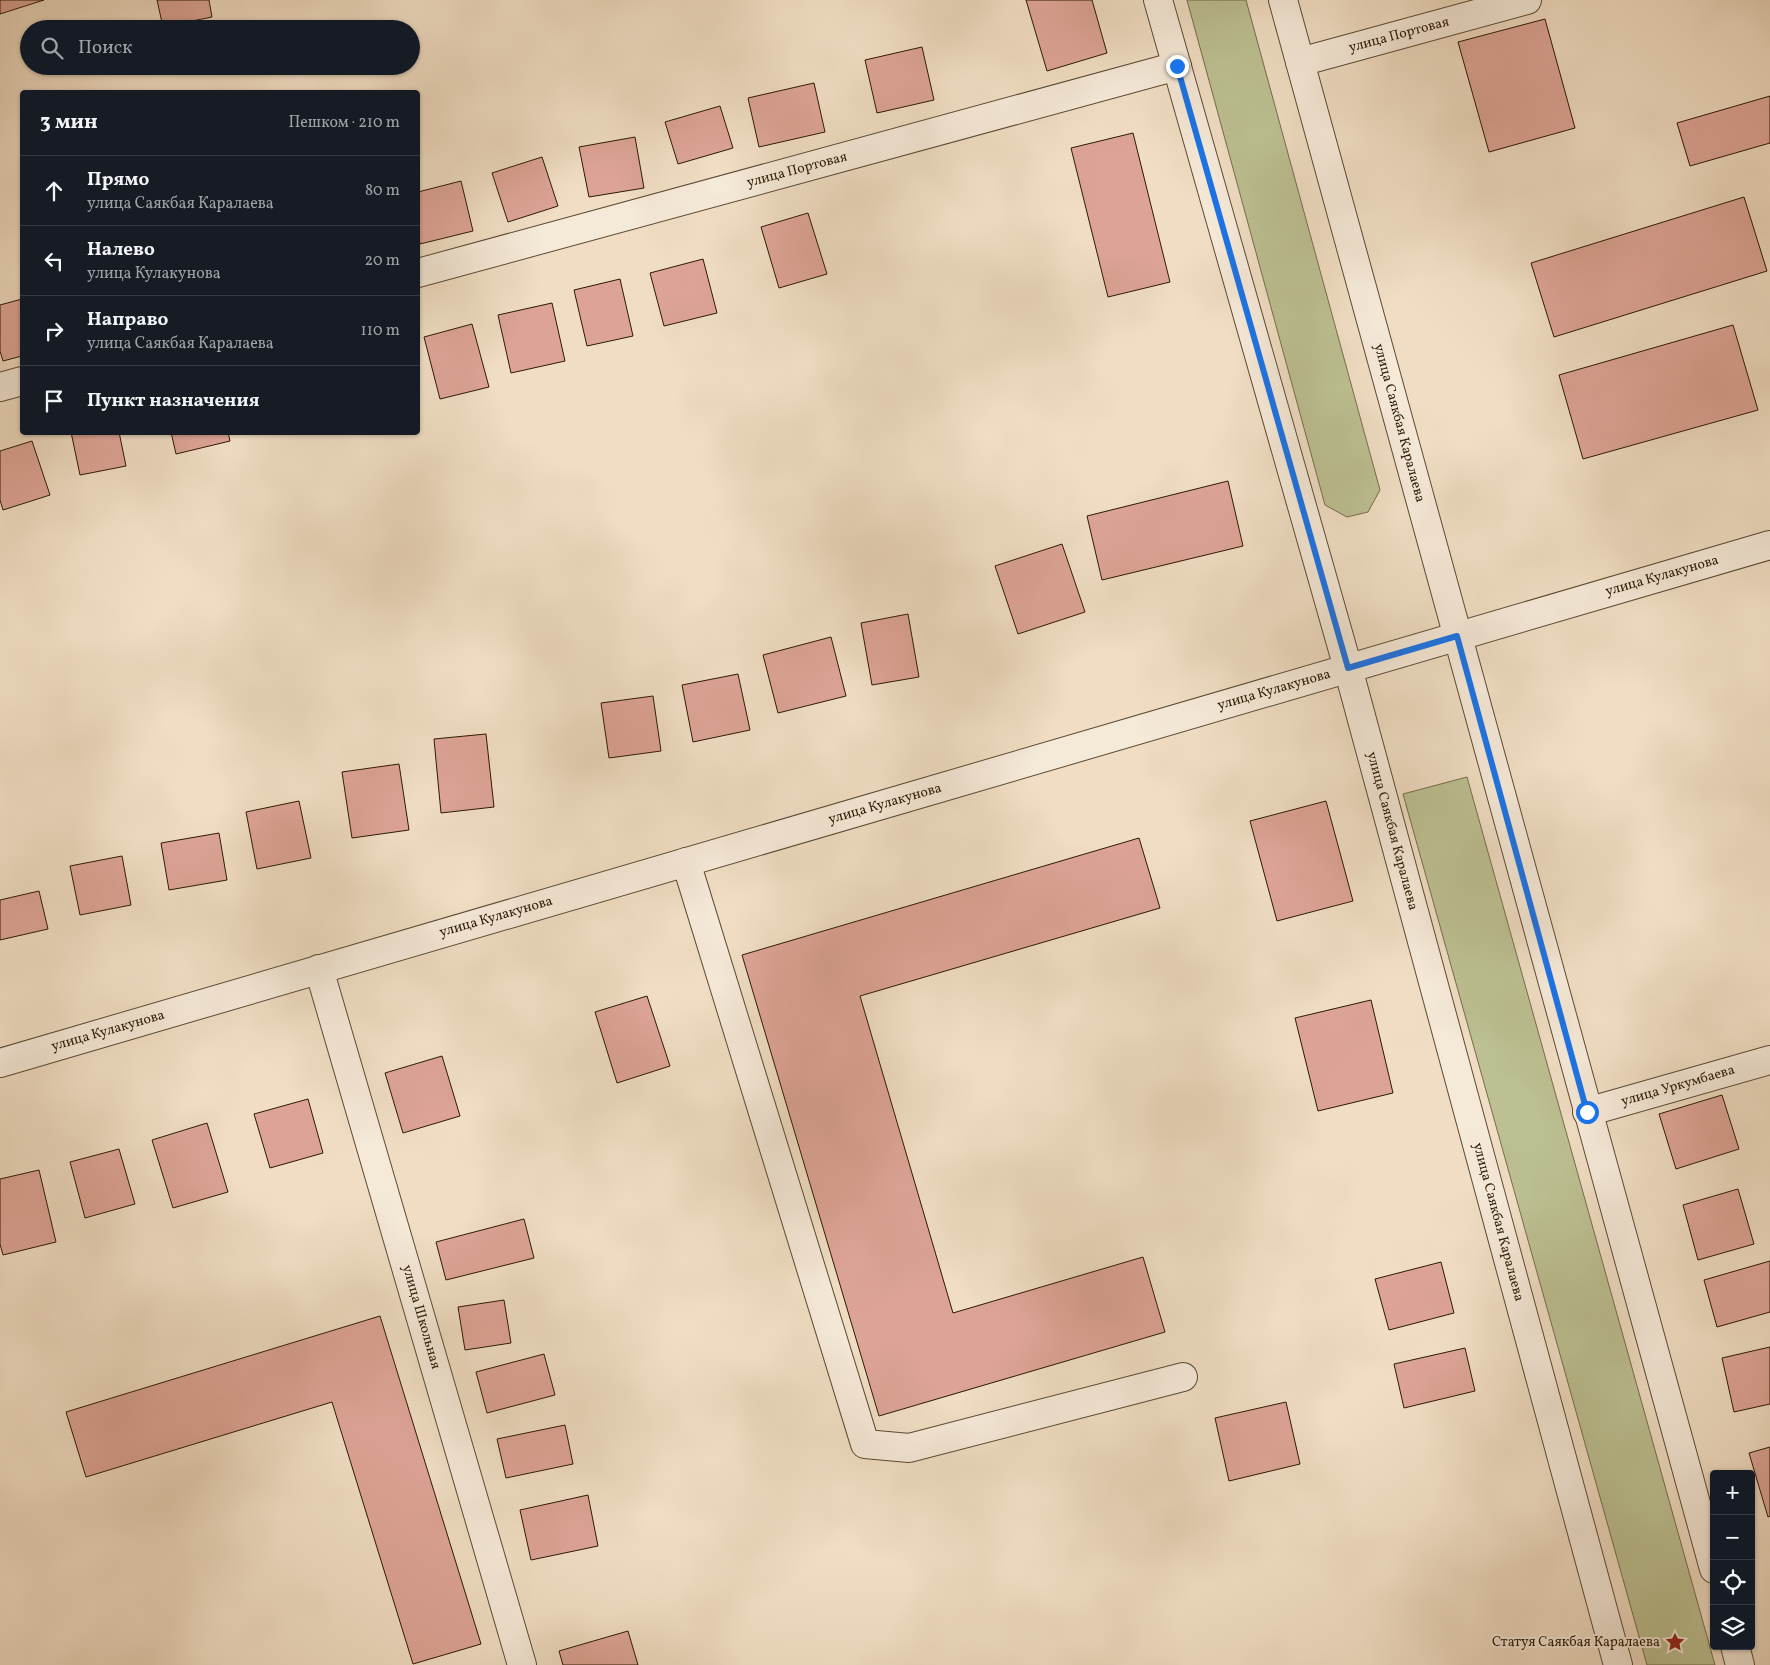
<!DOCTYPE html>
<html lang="ru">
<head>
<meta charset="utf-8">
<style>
	body { margin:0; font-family:Vollkorn,serif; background:#20242c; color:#f1f3f6 }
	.controls { position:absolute; right:15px; bottom:15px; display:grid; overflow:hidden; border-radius:5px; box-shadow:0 1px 4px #0004 }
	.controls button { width:45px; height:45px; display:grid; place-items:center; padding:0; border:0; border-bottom:1px solid #363941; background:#171b24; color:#f1f3f6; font:25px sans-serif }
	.stop { position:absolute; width:15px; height:15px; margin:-11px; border:4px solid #1a73e8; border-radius:50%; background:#fff }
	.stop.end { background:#1a73e8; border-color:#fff; box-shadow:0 1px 5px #0008 }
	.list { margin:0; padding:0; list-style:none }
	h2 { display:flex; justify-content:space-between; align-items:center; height:65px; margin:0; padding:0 20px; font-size:21px }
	h2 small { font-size:16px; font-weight:400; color:#9ea1a6 }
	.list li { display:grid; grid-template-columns:32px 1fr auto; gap:15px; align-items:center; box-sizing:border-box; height:70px; padding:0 20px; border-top:1px solid #363941 }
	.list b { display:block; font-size:19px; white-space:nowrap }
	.list p { margin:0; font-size:16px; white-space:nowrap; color:#9ea1a6 }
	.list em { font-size:16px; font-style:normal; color:#9ea1a6 }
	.icon { flex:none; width:28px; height:28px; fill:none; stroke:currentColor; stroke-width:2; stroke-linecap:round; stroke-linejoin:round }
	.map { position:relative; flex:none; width:1770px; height:1665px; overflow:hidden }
	.search { position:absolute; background:#171b24; box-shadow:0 1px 4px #0004; left:20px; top:20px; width:400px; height:55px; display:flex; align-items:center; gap:12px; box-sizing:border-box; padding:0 18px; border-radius:28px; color:#9ea1a6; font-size:19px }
	.panel { position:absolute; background:#171b24; box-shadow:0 1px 4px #0004; left:20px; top:90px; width:400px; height:345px; border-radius:5px }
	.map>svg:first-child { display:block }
</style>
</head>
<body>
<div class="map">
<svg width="1770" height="1665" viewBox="0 0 1770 1665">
	<rect width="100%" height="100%" fill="#f0ddc3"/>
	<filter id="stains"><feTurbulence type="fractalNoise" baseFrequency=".004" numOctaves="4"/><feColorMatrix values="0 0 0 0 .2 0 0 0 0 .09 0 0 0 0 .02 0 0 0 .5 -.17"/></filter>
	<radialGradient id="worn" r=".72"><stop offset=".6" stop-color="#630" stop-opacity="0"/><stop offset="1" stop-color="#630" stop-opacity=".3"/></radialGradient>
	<!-- green -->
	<g fill="#bcc092" stroke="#746c4a">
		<path d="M1187,0H1246L1380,490L1368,512L1347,517L1325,505Z"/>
		<path d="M1467,777L1715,1665H1647L1403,794Z"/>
	</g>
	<!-- building -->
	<g fill="#dda496" stroke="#2b1903">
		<path d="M0,0H44L0,14Z"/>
		<path d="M157,0H209L212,17L163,27Z"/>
		<path d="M1026,0H1092L1107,53L1047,71Z"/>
		<path d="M1545,19L1575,128L1489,152L1458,42Z"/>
		<path d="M922,47L934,100L877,113L865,60Z"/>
		<path d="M814,83L825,132L759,147L748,98Z"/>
		<path d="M1770,96V143L1690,166L1677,123Z"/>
		<path d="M720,106L733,148L678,164L665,122Z"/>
		<path d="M1133,133L1170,282L1108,297L1071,148Z"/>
		<path d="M635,137L644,188L589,197L579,147Z"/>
		<path d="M542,157L558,206L508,222L492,173Z"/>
		<path d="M461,181L473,231L420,244L418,232V192Z"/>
		<path d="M1744,197L1767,271L1554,337L1531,263Z"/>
		<path d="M808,213L827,274L779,288L761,227Z"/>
		<path d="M703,259L717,313L664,326L650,273Z"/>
		<path d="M620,279L633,336L587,346L574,290Z"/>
		<path d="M22,299V356L3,361L0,351V305Z"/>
		<path d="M552,303L565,361L511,373L498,315Z"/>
		<path d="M472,324L489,387L440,399L424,337Z"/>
		<path d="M1733,325L1758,410L1583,459L1559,375Z"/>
		<path d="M71,432H119L126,466L80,475Z"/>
		<path d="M171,432H228L230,441L176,454Z"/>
		<path d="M32,441L50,495L3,510L0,500V451Z"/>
		<path d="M1228,481L1243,546L1102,580L1087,516Z"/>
		<path d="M1062,544L1085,612L1018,634L995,566Z"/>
		<path d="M908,614L919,677L872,685L861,623Z"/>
		<path d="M831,637L846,696L778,713L763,655Z"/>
		<path d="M738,674L750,730L693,742L682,685Z"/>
		<path d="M653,696L661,751L609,758L601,703Z"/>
		<path d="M486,734L494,807L441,813L434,739Z"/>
		<path d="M399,764L409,830L352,838L342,772Z"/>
		<path d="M299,801L311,858L257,869L246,812Z"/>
		<path d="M1326,801L1353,901L1277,921L1250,821Z"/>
		<path d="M219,833L227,880L169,890L161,843Z"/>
		<path d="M1139,838L1160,908L860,996L953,1313L1143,1257L1165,1332L879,1416L742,955Z"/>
		<path d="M122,856L131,905L80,915L70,866Z"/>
		<path d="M39,891L48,929L0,940V900Z"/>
		<path d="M647,996L670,1066L617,1083L595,1012Z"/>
		<path d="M1371,1000L1393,1093L1318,1111L1295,1018Z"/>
		<path d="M442,1056L460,1116L403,1133L385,1073Z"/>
		<path d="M1722,1095L1739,1149L1676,1169L1659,1114Z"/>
		<path d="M308,1099L323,1153L270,1168L254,1114Z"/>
		<path d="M207,1123L228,1192L173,1208L152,1140Z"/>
		<path d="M119,1149L135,1204L85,1218L70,1162Z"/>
		<path d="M39,1170L56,1242L3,1255L0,1244V1179Z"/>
		<path d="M1738,1189L1754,1244L1698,1260L1683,1205Z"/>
		<path d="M524,1219L534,1258L446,1280L436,1242Z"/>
		<path d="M1770,1261V1312L1717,1327L1704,1280Z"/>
		<path d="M1441,1262L1454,1313L1389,1330L1375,1279Z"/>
		<path d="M504,1300L511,1343L465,1350L458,1307Z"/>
		<path d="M380,1316L481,1644L413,1664L332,1402L86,1477L66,1412Z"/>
		<path d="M1770,1347V1404L1734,1412L1722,1358Z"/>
		<path d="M1465,1348L1475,1391L1404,1408L1394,1364Z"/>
		<path d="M544,1354L555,1395L487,1413L476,1372Z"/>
		<path d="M1286,1402L1300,1464L1229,1481L1215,1418Z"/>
		<path d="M565,1425L573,1464L506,1478L497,1439Z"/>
		<path d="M1770,1447V1516L1768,1517L1749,1453Z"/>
		<path d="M588,1495L598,1546L531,1560L520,1510Z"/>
		<path d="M628,1631L638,1665H563L559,1651Z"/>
	</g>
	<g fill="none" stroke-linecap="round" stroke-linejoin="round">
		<defs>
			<g id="minor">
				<path d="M1158,0L1348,668L1618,1665"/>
				<path d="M1283,0L1714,1569"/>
				<path d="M1300,62L1527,0"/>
				<path d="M418,273L1177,66"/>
				<path d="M0,387L22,381"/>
				<path d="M686,862L865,1444L909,1448L1183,1377"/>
				<path d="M319,969L522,1665"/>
				<path d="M0,1063L1770,545"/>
				<path d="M1587,1112L1770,1060"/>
				<path d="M1735,1646L1740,1665"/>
			</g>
		</defs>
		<!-- minor casing -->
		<use href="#minor" stroke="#5c4a33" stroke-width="30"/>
		<!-- minor -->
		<use href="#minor" stroke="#f5e9d8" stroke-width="28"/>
	</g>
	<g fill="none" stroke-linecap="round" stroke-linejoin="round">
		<!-- route -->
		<path stroke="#1a73e8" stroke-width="6" d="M1177,66L1348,668L1457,636L1587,1112"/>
	</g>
	<!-- icons -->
	<defs>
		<symbol id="sight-bare" viewBox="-9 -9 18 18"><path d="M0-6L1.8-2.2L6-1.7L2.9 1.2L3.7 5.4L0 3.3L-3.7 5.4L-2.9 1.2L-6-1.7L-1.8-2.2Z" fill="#8f2418" stroke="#f5e9d8" stroke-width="2.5" paint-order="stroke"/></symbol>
	</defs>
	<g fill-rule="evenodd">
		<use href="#sight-bare" x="1661" y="1628" width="28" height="28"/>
	</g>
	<g text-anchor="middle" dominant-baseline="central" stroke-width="4" stroke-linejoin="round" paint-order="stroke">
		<!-- street labels -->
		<g font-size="14" fill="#2b1903" stroke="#f5e9d8">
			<text transform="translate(1399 35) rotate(-15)">улица Портовая</text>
			<text transform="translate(797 170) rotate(-15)">улица Портовая</text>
			<text transform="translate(1399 423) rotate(75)">улица Саякбая Каралаева</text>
			<text transform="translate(1662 576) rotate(-16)">улица Кулакунова</text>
			<text transform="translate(1274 690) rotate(-16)">улица Кулакунова</text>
			<text transform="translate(885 804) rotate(-16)">улица Кулакунова</text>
			<text transform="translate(1392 831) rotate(75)">улица Саякбая Каралаева</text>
			<text transform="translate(496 917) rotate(-16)">улица Кулакунова</text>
			<text transform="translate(108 1031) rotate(-16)">улица Кулакунова</text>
			<text transform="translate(1678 1086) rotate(-16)">улица Уркумбаева</text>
			<text transform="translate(1498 1222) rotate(75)">улица Саякбая Каралаева</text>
			<text transform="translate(421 1317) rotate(74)">улица Школьная</text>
		</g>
		<!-- poi labels -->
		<g font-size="14" fill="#2b1903" stroke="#f5e9d8" text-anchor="end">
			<text x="1660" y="1642">Статуя Саякбая Каралаева</text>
		</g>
	</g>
	<rect width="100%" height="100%" filter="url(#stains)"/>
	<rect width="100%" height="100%" fill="url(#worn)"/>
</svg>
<div class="controls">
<button>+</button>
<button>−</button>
<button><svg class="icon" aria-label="locate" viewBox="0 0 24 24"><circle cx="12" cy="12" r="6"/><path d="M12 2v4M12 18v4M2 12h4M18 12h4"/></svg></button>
<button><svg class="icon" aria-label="layers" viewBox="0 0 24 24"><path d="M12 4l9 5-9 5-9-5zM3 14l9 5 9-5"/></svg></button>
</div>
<div class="stop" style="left:1587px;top:1112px"></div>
<div class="stop end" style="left:1177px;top:66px"></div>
<div class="search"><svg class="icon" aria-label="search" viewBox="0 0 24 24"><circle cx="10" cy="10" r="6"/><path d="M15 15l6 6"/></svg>Поиск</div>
<section class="panel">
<h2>3 мин<small>Пешком · 210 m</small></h2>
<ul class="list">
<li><svg class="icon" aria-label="ahead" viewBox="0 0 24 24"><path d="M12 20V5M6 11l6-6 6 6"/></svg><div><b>Прямо</b><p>улица Саякбая Каралаева</p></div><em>80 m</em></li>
<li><svg class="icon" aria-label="left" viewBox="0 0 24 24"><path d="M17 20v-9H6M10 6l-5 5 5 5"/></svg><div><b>Налево</b><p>улица Кулакунова</p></div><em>20 m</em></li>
<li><svg class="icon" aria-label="right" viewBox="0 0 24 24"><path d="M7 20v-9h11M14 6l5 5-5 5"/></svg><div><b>Направо</b><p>улица Саякбая Каралаева</p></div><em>110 m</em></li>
<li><svg class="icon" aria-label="arrive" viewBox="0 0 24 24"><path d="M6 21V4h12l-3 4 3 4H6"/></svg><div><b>Пункт назначения</b></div></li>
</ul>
</section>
</div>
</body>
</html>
